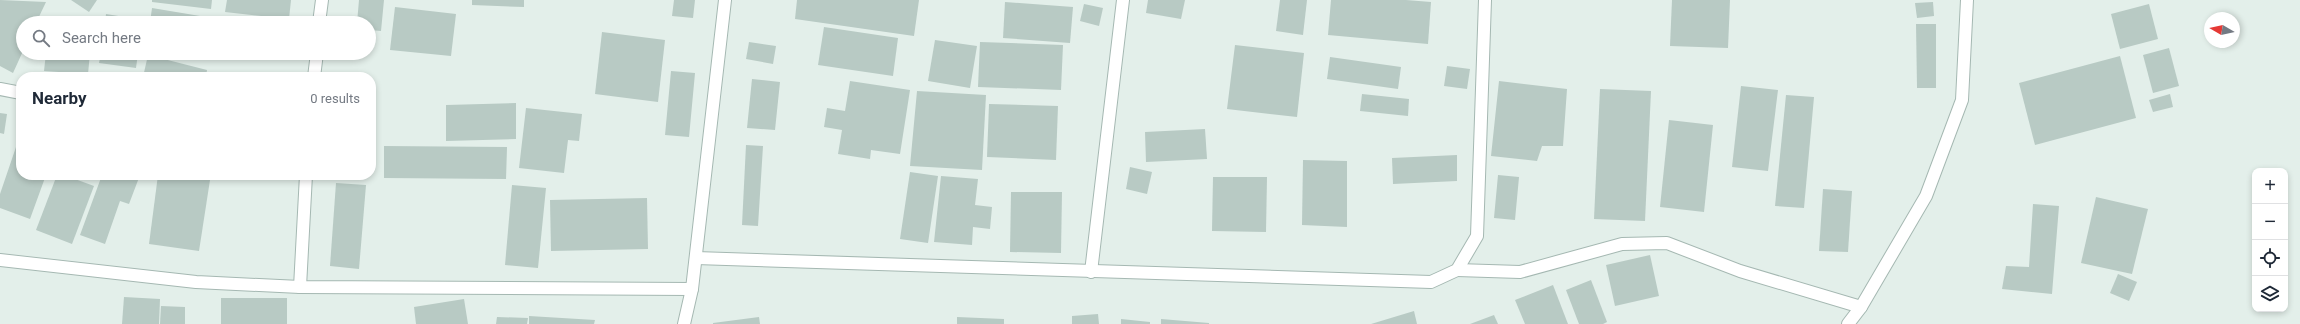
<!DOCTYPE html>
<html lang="en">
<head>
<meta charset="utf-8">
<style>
	body { margin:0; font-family:Roboto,sans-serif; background:#f2f2f3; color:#1f2937 }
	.controls { position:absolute; right:12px; bottom:12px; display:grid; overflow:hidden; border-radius:8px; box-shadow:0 2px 6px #0003 }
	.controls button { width:36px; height:36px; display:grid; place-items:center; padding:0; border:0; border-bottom:1px solid #e0e1e3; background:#fff; color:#1f2937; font:20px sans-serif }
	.compass { position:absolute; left:2204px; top:12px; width:36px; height:36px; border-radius:50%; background:#fff; box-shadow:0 2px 6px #0003; rotate:279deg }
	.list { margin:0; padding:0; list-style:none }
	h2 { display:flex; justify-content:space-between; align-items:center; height:52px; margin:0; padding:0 16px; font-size:17px }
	h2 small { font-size:13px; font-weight:400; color:#747a83 }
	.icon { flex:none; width:22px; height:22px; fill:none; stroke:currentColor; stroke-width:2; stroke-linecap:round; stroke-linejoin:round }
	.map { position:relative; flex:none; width:2300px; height:324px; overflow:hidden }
	.search { position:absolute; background:#fff; box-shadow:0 2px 6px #0003; left:16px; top:16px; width:360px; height:44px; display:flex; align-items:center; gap:10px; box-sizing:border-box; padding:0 14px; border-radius:22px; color:#747a83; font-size:15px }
	.panel { position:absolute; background:#fff; box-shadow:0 2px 6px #0003; left:16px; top:72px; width:360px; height:108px; border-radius:16px }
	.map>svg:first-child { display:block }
</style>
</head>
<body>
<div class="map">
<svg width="2300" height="324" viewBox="0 0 2300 324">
	<rect width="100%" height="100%" fill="#e3efea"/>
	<!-- building -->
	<g fill="#b8cac4">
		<path d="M0,0L46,2L36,23H23V51L13,73L0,66Z"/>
		<path d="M71,0H97L89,12Z"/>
		<path d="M152,0H212L211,9L152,2Z"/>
		<path d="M227,0H291L289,19L225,12Z"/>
		<path d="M359,0H384L381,31L369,30V23H357Z"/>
		<path d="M472,0H524V7L472,5Z"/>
		<path d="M674,0H695L693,18L672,16Z"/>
		<path d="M797,0H919L914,36L795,19Z"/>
		<path d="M1148,0H1185L1181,19L1146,13Z"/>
		<path d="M1280,0H1307L1303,35L1276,31Z"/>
		<path d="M1331,0H1406L1431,2L1428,44L1328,35Z"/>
		<path d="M1672,0H1730L1728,48L1670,46Z"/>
		<path d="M1005,2L1073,7L1070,43L1003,38Z"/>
		<path d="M1933,2L1934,16L1917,18L1915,3Z"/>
		<path d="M1084,4L1103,8L1099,26L1080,21Z"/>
		<path d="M2149,4L2158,39L2120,49L2111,14Z"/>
		<path d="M395,7L456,14L451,56L390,50Z"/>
		<path d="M152,8L218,19V23H150Z"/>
		<path d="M106,14L143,20L142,23H105Z"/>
		<path d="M236,18L268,22L267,23H236Z"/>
		<path d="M48,20L74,22V23H48Z"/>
		<path d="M1916,24H1936V88H1917Z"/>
		<path d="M824,27L898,38L893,76L818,65Z"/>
		<path d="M602,32L665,40L658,102L595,94Z"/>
		<path d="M935,40L977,46L970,88L928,81Z"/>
		<path d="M749,42L776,46L773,64L746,59Z"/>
		<path d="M980,42L1063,45L1061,90L978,87Z"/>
		<path d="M1235,45L1304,53L1297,117L1227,109Z"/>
		<path d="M2169,48L2179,86L2153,93L2143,55Z"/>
		<path d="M46,53H90L88,74L44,71Z"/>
		<path d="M101,53H138L136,68L99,63Z"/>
		<path d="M185,53H213L212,58Z"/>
		<path d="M233,53H275L274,59Z"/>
		<path d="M288,53H307L306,57Z"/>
		<path d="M148,55L207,70L206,77H143Z"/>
		<path d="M2120,56L2136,118L2035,145L2019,83Z"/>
		<path d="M1330,57L1401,67L1398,89L1327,79Z"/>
		<path d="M1447,66L1470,69L1467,89L1444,86Z"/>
		<path d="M671,71L695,73L689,137L665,135Z"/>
		<path d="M752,79L780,82L775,130L747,128Z"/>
		<path d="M850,81L910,90L900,154L871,150L870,159L838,154L842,130L824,127L827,108L845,111Z"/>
		<path d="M1499,81L1567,89L1563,146H1542L1537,161L1491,156Z"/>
		<path d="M1741,86L1778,90L1768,171L1732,167Z"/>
		<path d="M1600,89L1651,91L1645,221L1594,219Z"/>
		<path d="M917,91L986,95L982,170L910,166Z"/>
		<path d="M1362,94L1409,99L1408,116L1360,111Z"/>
		<path d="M2170,94L2173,107L2153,112L2149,100Z"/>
		<path d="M1786,95L1814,97L1804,208L1775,206Z"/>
		<path d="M516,103V139L446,141V105Z"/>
		<path d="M989,104L1058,106L1056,160L987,157Z"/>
		<path d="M526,108L582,114L579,141L568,140L564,173L519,168Z"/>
		<path d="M0,113L7,114L4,134L0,133Z"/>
		<path d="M1669,120L1713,125L1704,212L1660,207Z"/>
		<path d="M1205,129L1207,159L1146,162L1145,132Z"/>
		<path d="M746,145L763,146L758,226L742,225Z"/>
		<path d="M384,146L507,147L506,179L384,178Z"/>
		<path d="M16,147L21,148V175H46L30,219L0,208V194Z"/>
		<path d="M1457,155V181L1393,184L1392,158Z"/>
		<path d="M1303,160L1347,161V227L1302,225Z"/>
		<path d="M1130,167L1152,172L1147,194L1126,189Z"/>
		<path d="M910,172L938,176L928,243L900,239Z"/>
		<path d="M57,175H64L94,186L72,244L36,230Z"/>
		<path d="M102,175H140L129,204L120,201L105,244L80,235Z"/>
		<path d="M158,175L210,180L199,251L149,244Z"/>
		<path d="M1498,175L1519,177L1515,220L1494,218Z"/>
		<path d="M941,176L978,179L975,205L992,207L990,229L973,227L972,245L934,242Z"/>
		<path d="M1213,177H1267L1266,232L1212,231Z"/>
		<path d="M336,183L366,185L359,269L330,266Z"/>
		<path d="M512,185L546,188L538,268L505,265Z"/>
		<path d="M1823,189L1852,191L1848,252L1819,251Z"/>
		<path d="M1011,192H1062L1061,253L1010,252Z"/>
		<path d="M2096,197L2148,209L2132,274L2081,263Z"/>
		<path d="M647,198L648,249L551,251L550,200Z"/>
		<path d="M2033,204L2059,206L2052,294L2002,289L2006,266L2029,267Z"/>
		<path d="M1650,255L1659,296L1615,306L1606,265Z"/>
		<path d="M2118,274L2137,282L2129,301L2110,293Z"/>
		<path d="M1591,280L1607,322L1603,324H1579L1566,290Z"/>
		<path d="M1553,285L1568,324H1525L1515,300Z"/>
		<path d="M124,297L160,299L159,324H122Z"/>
		<rect x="221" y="298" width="66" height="26"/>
		<path d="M464,299L468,324H416L414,307Z"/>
		<path d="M161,306L185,307V324H160Z"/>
		<path d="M1414,311L1417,324H1371Z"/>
		<path d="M1098,314L1099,324H1072V316Z"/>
		<path d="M1494,315L1498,324H1470Z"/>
		<path d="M529,316L595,320L594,324H529Z"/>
		<path d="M497,317L528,318L527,324H496Z"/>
		<path d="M759,317L760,324H713V323Z"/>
		<path d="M957,317L1004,319V324H957Z"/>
		<path d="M1121,319L1150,322V324H1121Z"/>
		<path d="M1161,319L1209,323V324H1161Z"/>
	</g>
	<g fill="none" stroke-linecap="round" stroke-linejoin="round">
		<defs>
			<g id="minor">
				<path d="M319,23L322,0"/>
				<path d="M314,77L317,53"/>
				<path d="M0,89L21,93"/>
				<path d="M696,258L1431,282L1457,270L1477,236L1485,0"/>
				<path d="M0,260L196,282L300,287L692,289"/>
				<path d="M1457,270L1520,272L1622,244L1667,243L1740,271L1861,307"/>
				<path d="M1091,272L1123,0"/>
				<path d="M300,287L306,175"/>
				<path d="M684,324L692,289L725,0"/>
				<path d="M1848,324L1861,307L1926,196L1962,100L1967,0"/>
			</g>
		</defs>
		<!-- minor casing -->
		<use href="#minor" stroke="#a5b8b2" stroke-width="14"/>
		<!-- minor -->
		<use href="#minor" stroke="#fff" stroke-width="12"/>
	</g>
</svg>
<div class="controls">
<button>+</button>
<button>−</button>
<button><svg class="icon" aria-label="locate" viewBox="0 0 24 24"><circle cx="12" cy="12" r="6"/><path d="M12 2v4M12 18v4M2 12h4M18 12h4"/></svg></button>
<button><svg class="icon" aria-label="layers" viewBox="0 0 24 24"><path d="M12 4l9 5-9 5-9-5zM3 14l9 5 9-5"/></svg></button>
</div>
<svg class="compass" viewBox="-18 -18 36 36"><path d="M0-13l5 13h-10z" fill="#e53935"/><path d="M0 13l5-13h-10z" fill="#747a83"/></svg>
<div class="search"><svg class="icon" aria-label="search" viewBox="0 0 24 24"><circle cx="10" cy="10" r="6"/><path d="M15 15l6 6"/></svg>Search here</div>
<section class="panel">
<h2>Nearby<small>0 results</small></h2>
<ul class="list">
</ul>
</section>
</div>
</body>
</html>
